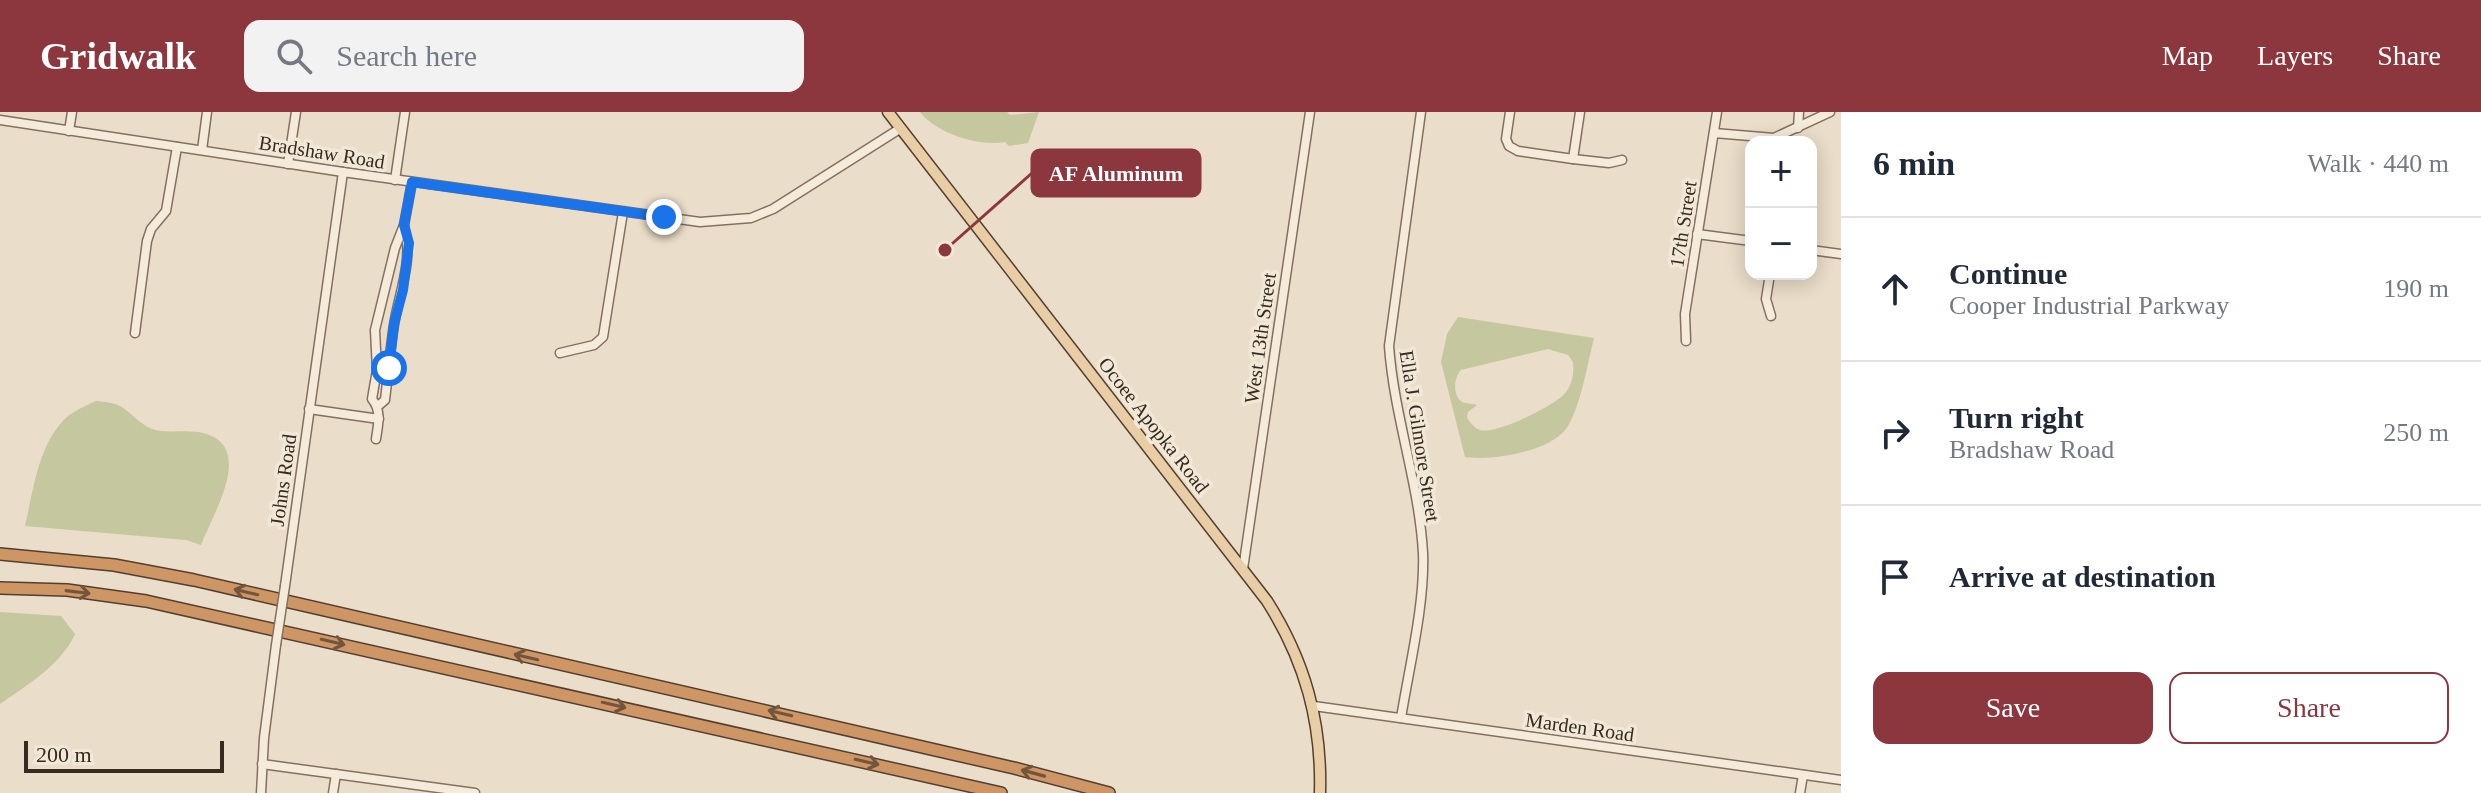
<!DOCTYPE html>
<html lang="en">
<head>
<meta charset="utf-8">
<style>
	body { margin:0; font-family:"Times New Roman",serif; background:#f2f2f3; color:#1f2937 }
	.controls { position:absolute; right:24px; top:24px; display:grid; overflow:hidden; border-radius:16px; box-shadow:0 4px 20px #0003 }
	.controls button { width:72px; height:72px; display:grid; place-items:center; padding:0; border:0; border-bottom:2px solid #e0e1e3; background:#fff; color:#1f2937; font:40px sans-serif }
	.scale { position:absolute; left:24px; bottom:20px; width:200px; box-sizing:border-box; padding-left:8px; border:4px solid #362a21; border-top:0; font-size:22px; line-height:28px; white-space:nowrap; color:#362a21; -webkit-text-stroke:6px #f2e8d8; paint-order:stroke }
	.stop { position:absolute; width:24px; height:24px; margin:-18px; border:6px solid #1a73e8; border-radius:50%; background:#fff }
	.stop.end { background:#1a73e8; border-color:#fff; box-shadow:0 2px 8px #0008 }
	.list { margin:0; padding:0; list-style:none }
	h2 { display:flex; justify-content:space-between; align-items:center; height:104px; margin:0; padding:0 32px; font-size:34px }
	h2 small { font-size:26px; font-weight:400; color:#747a83 }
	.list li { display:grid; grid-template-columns:52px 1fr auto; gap:24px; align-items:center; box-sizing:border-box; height:144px; padding:0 32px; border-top:2px solid #e0e1e3 }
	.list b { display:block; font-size:30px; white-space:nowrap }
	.list p { margin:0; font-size:26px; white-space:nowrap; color:#747a83 }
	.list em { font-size:26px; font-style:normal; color:#747a83 }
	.actions { display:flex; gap:16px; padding:24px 32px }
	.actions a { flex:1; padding:18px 0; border:2px solid #8c363e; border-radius:16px; text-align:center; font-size:28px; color:#8c363e }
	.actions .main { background:#8c363e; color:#fff }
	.icon { flex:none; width:44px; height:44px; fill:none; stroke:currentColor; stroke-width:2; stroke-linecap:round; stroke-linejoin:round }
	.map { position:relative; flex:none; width:1841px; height:681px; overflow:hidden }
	header { display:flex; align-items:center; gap:48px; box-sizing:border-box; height:112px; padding:0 40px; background:#8c363e; color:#fff }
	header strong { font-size:38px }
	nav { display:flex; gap:44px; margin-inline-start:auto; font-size:28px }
	.search { width:560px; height:72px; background:#f2f2f3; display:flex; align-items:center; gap:20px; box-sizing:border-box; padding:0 28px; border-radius:16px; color:#747a83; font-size:30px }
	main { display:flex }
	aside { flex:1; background:#fff }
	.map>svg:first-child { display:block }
</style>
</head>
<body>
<header>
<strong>Gridwalk</strong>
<div class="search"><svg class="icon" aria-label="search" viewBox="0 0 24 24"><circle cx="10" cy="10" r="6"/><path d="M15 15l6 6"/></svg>Search here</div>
<nav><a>Map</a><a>Layers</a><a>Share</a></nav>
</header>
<main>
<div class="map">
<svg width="1841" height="681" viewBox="0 0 1841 681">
	<rect width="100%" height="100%" fill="#eaddc9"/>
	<!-- green -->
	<g fill="#c5c79e" fill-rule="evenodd">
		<path d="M920,0H1007L1010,3L1039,0L1028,31L1009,34L1005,30C979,35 936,21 920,0Z"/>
		<path d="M1458,205L1594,226C1587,253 1581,295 1566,317C1549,340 1491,349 1465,345L1441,250L1447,222ZM1548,237L1568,243L1573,250C1574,260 1573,271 1566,280C1557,293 1495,323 1480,318C1474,316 1470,311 1467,305L1468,300L1477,293C1475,292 1464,291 1462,290C1452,283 1454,265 1461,258Z"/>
		<path d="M96,289C104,290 113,290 120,294C131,300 142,315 155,318C169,321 184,318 198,320C259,330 213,401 201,433L186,428L25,414C34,376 38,331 68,304C76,298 87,293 96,289Z"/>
		<path d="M0,500L61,504L75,522C61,553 27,573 0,592Z"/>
	</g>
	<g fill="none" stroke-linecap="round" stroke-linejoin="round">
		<defs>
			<g id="minor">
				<path d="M1510,0L1506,27L1509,34L1518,39L1573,47L1580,0"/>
				<path d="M0,8L343,60L700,110L751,106L773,97L901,16"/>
				<path d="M1798,16L1799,0"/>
				<path d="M69,19L72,0"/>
				<path d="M1714,21L1774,26L1830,0"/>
				<path d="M202,38L207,0"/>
				<path d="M1573,47L1609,51L1622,48"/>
				<path d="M288,52L296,0"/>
				<path d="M395,68L405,0"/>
				<path d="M1697,122L1751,129"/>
				<path d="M1811,138L1841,142"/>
				<path d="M1770,162L1766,187L1771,204"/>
				<path d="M135,221L147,129L151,117L166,99L177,35"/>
				<path d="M1686,229L1685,202L1717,0"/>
				<path d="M560,241L594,233L603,225L623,100"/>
				<path d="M378,294L385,288C388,263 390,238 394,213C399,180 414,148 404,114"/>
				<path d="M309,297L379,307"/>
				<path d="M376,327C378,313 382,299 372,287L377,258L375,218L395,136L404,113L412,70"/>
				<path d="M1243,457L1310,0"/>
				<path d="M285,474L343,60"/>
				<path d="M1314,594L1841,668"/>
				<path d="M1401,606C1409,556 1425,492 1423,441C1419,371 1394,304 1389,234L1421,0"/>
				<path d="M262,652L475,681"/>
				<path d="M261,681L264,626L276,533"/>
				<path d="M333,681L336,662"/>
				<path d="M1800,681L1803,663"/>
			</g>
			<path id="major" d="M888,0L1267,489C1305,549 1322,610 1320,681"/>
			<g id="highway">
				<path d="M0,442L114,453L194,468L1014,656L1109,681"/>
				<path d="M0,476L67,478L146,489L1001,681"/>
			</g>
		</defs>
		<!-- minor casing -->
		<use href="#minor" stroke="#847060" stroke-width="11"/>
		<!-- major casing -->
		<use href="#major" stroke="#523f33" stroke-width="13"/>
		<!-- highway casing -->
		<use href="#highway" stroke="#523f33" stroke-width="14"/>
		<!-- minor -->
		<use href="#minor" stroke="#f5ebdb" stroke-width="8"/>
		<!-- major -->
		<use href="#major" stroke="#e8cda5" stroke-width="10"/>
		<!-- highway -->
		<use href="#highway" stroke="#ce9664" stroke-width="11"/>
		<defs>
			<path id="minor-bridge" d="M276,533L285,474"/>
		</defs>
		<!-- minor-bridge casing -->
		<use href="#minor-bridge" stroke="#847060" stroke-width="11" stroke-linecap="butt"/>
		<!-- minor-bridge -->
		<use href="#minor-bridge" stroke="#f5ebdb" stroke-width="8"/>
	</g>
	<!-- one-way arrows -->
	<defs><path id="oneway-shaft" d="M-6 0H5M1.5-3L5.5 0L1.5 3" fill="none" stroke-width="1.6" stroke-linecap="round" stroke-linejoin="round" transform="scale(2)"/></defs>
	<g stroke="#73553c">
		<use href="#oneway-shaft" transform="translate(78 480) rotate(7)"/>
		<use href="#oneway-shaft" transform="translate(246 480) rotate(-167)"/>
		<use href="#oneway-shaft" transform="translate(333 530) rotate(13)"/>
		<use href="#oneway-shaft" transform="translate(526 545) rotate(-167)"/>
		<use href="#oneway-shaft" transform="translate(614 593) rotate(13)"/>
		<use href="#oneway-shaft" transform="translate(780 601) rotate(-167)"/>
		<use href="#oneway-shaft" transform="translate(867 650) rotate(13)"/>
		<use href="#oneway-shaft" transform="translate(1033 661) rotate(-165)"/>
	</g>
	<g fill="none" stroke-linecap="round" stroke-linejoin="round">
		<!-- route -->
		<path stroke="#1a73e8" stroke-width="10" d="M389,256L394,212L403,178L409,131L404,113L412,70L664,105"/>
	</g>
	<g text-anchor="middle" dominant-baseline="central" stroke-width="7" stroke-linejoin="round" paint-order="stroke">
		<!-- street labels -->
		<g font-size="20" fill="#362a21" stroke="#f2e8d8">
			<text transform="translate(322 40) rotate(9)">Bradshaw Road</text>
			<text transform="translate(1683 112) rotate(-81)">17th Street</text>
			<text transform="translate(1260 226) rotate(-82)">West 13th Street</text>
			<text transform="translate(1154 313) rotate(52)">Ocoee Apopka Road</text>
			<text transform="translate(1420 324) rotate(81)">Ella J. Gilmore Street</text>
			<text transform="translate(283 368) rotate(-82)">Johns Road</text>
			<text transform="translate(1580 615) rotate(8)">Marden Road</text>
		</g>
	</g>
	<!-- callouts -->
	<path fill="none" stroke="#8c363e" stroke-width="3" d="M945 138L1032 61"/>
	<circle fill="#8c363e" stroke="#f2e8d8" stroke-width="3" cx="945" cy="138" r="8"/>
	<rect fill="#8c363e" stroke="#8c363e" stroke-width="3" x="1032" y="38" width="168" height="46" rx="8"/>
	<g font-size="22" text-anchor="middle" font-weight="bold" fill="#fff">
		<text x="1116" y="69">AF Aluminum</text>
	</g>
</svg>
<div class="controls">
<button>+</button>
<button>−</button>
</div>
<div class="scale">200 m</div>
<div class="stop" style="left:389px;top:256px"></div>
<div class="stop end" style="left:664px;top:105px"></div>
</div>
<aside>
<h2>6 min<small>Walk · 440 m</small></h2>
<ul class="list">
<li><svg class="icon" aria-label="ahead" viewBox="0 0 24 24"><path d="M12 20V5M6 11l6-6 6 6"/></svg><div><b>Continue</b><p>Cooper Industrial Parkway</p></div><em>190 m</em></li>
<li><svg class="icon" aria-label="right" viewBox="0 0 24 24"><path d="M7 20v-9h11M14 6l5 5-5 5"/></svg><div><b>Turn right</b><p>Bradshaw Road</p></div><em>250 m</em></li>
<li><svg class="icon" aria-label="arrive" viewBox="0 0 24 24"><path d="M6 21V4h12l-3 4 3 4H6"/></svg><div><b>Arrive at destination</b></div></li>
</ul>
<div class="actions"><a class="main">Save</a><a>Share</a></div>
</aside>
</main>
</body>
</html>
